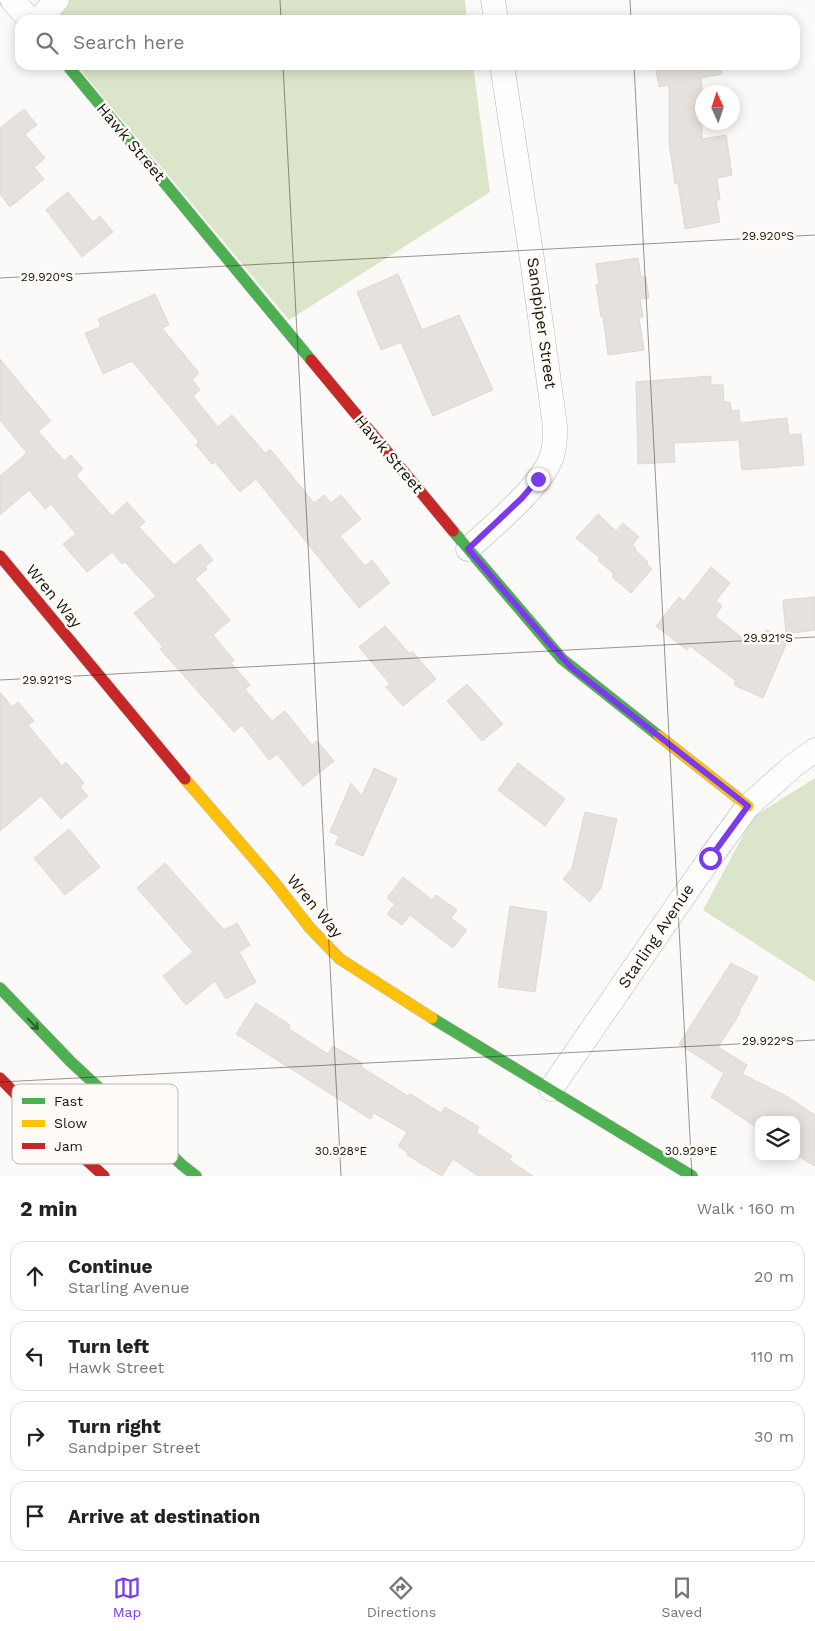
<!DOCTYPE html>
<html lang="en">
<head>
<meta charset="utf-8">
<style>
	body { margin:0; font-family:"Work Sans",sans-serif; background:#f2f2f2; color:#222 }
	.controls { position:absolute; right:15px; bottom:15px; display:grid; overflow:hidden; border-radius:10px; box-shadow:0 2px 12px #0003 }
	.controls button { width:45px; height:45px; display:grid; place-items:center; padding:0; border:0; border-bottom:1px solid #e0e0e0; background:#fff; color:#222; font:25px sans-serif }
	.compass { position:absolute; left:695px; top:85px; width:45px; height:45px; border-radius:50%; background:#fff; box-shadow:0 2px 12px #0003; rotate:357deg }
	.stop { position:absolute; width:15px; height:15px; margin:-11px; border:4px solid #7c3aed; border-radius:50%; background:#fff }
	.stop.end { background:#7c3aed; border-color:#fff; box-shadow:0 1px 5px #0008 }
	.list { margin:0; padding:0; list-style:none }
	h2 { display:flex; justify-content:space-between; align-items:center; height:65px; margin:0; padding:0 20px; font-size:21px }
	h2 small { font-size:16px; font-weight:400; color:#767676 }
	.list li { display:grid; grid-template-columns:32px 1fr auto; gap:15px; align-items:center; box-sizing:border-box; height:70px; margin:0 10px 10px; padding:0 10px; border:1px solid #e0e0e0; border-radius:15px }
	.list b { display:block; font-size:19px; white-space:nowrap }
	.list p { margin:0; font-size:16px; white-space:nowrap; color:#767676 }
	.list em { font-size:16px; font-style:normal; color:#767676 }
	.icon { flex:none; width:28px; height:28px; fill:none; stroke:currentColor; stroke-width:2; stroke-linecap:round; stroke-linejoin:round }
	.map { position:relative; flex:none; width:815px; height:1176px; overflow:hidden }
	.search { position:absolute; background:#fff; box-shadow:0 2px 12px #0003; left:15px; right:15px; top:15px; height:55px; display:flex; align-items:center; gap:12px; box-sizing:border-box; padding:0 18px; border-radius:15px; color:#767676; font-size:19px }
	.sheet { height:385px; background:#fff }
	nav { display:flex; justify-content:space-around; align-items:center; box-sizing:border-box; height:70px; border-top:1px solid #e0e0e0; background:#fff; font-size:14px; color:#767676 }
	nav a { display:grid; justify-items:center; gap:2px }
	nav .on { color:#7c3aed }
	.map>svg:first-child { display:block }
</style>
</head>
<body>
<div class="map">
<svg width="815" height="1176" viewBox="0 0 815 1176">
	<rect width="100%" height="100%" fill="#fcfaf8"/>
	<!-- green -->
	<g fill="#dbe5ca">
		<path d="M63,0H465L467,20H43Z"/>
		<path d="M76,65H473L490,192L289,320Z"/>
		<path d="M815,778V982L703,910L753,817Z"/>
	</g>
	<!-- building -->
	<g fill="#e6e1dc" stroke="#ddd8d3">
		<path d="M655,65H721L722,74L701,78L702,87V139L726,135L732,175L717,178L720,200H716L720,222L685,229L678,183L675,184L669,142V85L659,87Z"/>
		<path d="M24,109L37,125L25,134L45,158L34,167L44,179L10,207L0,194V128Z"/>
		<path d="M68,192L93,222L100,216L113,232L82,257L46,210Z"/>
		<path d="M638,258L641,277H646L649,298L640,299L643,317L639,318L644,350L608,355L603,316L601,317L596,285L599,284L596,264Z"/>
		<path d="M398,274L422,330L459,315L493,390L433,416L401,342L381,350L357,292Z"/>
		<path d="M155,294L169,325L162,328L199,373L192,380L200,390L193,396L218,427L232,415L265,453L270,449L314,503L324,495L331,503L341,495L361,519L340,536L365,566L372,560L390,583L359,608L256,479L240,492L215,462L212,464L196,445L199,442L132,361L103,374L85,333L101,327L98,319Z"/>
		<path d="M0,359L51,421L38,431L64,461L71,455L83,469L76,475L112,516L127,502L145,522L139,527L174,565L200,544L213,560L205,567L207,569L195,579L230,620L213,635L234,660L231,663L250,685L245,689L272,721L285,711L312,745L317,741L334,761L303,786L277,754L269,760L242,725L234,732L160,649L163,647L134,613L156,596L125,562L122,564L112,552L87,572L63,544L76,534L51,504L45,509L29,490L0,515V476L27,453L0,420Z"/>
		<path d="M711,376V385H723L724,402H730L731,411L739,410L740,423L787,418L789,435L801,434L804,465L742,470L739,440L674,443L675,462L638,464L636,382Z"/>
		<path d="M598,514L616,531L623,523L639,537L632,545L636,548L635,550L648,562L647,564L652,569L631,593L612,577L614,574L598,560L600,558L576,538Z"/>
		<path d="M711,567L730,583L716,601L722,606L715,616L751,645L754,640L760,643L766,630L788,640L763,698L734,685L736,681L690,646L687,650L656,626L679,597L684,601Z"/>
		<path d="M815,597V630L786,634L783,600Z"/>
		<path d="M385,626L410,654L412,651L436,679L403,706L386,687L390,684L359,647Z"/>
		<path d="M467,684L503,724L482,741L447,701Z"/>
		<path d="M0,692L12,707L18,702L34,721L28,725L62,766L66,762L84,783L80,787L88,796L61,819L41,796L0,831Z"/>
		<path d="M518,763L565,799L545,826L498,790Z"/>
		<path d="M374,768L397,779L363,856L335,844L339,836L330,832L351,783L362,796Z"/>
		<path d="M585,812L617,819L601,888L590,902L563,879L572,868Z"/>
		<path d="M69,829L100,867L65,895L34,858Z"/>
		<path d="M165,863L224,930L237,923L250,945L239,952L256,982L226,999L215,981L186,1005L163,976L193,952L137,888Z"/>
		<path d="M403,877L432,900L436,895L457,910L451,918L467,930L453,948L410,915L402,925L387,914L395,904L387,898Z"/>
		<path d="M510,906L547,912L535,992L498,987Z"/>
		<path d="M731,963L758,977L739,1012L740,1013L718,1047L747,1065L742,1074L788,1097L815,1115V1166L796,1155V1120H759V1129L711,1097L724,1073L679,1044Z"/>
		<path d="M256,1003L290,1025L289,1029L328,1054L333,1046L362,1063L361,1067L408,1096L410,1094L441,1113L445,1107L479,1127L476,1132L512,1156L509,1160L533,1176H478L453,1159L442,1176L407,1155L408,1153L398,1146L407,1132L374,1113L370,1119L236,1034Z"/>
	</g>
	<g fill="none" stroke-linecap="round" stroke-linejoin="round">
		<defs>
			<g id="street">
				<path d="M12,0L30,20"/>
				<path d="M493,0L496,20"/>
				<path d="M38,20L57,0"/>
				<path d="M468,549C493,526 536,491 550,461C555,450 555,438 555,426L532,259L502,65"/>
				<path d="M551,1089L710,858L748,806L793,766L815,750"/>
			</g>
			<g id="fast">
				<path d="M67,65L311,360"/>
				<path d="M453,531L562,659L659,736"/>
				<path d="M0,988L71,1062L182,1165L196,1176"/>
				<path d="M432,1018L692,1176"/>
			</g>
			<g id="slow">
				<path d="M659,736L748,806"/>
				<path d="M185,779L274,882L310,928L340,959L432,1018"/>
			</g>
			<g id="jam">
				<path d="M311,360L453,531"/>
				<path d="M0,556L185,779"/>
				<path d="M0,1078L33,1112L104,1176"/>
			</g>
		</defs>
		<!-- street casing -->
		<use href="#street" stroke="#b9b5b0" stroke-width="25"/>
		<!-- fast casing -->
		<use href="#fast" stroke="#b9b5b0" stroke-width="12"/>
		<!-- slow casing -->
		<use href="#slow" stroke="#b9b5b0" stroke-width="12"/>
		<!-- jam casing -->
		<use href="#jam" stroke="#b9b5b0" stroke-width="12"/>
		<!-- street -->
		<use href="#street" stroke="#fffefe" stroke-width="24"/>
		<!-- fast -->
		<use href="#fast" stroke="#4caf50" stroke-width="11"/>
		<!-- slow -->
		<use href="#slow" stroke="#ffc107" stroke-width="11"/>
		<!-- jam -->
		<use href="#jam" stroke="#c62828" stroke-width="11"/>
	</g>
	<!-- one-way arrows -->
	<defs><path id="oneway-shaft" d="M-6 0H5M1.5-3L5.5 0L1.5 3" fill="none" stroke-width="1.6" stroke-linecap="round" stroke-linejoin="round" transform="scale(1.25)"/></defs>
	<use stroke="#325b2c" href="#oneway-shaft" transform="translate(33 1024) rotate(46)"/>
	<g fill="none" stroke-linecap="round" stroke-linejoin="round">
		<!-- route -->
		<path stroke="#7c3aed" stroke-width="6" d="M538,479L522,498L468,549L548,642L572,668L748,806L710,858"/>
	</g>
	<!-- ticks -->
	<path fill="none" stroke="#1d160e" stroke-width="1" stroke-opacity="0.45" d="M280,0L281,20M630,0L631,20M283,65L341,1176M634,65L692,1176M0,278L815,235M0,680L815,637M0,1082L815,1040"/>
	<g text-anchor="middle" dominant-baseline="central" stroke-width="5" stroke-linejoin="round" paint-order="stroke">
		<!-- street labels -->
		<g font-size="16" fill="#1d160e" stroke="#fefbf6">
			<text transform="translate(131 142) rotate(50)">Hawk Street</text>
			<text transform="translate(542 323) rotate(82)">Sandpiper Street</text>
			<text transform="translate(389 454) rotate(50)">Hawk Street</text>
			<text transform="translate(54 596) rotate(50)">Wren Way</text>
			<text transform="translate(315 906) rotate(50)">Wren Way</text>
			<text transform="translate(656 936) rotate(-56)">Starling Avenue</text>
		</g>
	</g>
	<!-- legend -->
	<rect x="12" y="1084" width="166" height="80" rx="8" fill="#fefbf6" stroke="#bab6b0" stroke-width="1"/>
	<rect x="22" y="1098" width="23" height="6" fill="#4caf50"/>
	<rect x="22" y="1120" width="23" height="7" fill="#ffc107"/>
	<rect x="22" y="1143" width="23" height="6" fill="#c62828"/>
	<g font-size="14" fill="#1d160e">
		<text x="54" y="1106">Fast</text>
		<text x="54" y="1128">Slow</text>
		<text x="54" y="1151">Jam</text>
	</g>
	<g font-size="12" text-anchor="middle" fill="#1d160e" stroke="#fefbf6" stroke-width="5" stroke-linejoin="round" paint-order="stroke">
		<text x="768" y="240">29.920°S</text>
		<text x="47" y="281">29.920°S</text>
		<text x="768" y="642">29.921°S</text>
		<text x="47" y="684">29.921°S</text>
		<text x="768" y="1045">29.922°S</text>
		<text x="341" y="1155">30.928°E</text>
		<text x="691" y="1155">30.929°E</text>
	</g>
</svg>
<div class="controls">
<button><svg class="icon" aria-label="layers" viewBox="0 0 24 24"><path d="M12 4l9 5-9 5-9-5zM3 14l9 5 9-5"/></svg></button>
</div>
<svg class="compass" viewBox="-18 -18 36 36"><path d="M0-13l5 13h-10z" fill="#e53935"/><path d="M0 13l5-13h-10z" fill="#767676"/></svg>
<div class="stop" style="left:710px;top:858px"></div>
<div class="stop end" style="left:538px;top:479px"></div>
<div class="search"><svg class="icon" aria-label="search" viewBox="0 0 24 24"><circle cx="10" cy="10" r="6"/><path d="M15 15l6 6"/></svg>Search here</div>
</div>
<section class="sheet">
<h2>2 min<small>Walk · 160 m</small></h2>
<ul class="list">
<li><svg class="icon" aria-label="ahead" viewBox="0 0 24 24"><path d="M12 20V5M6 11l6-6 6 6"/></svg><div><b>Continue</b><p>Starling Avenue</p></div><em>20 m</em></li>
<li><svg class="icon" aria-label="left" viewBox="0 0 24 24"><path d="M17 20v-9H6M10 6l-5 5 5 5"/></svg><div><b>Turn left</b><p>Hawk Street</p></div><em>110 m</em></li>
<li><svg class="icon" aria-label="right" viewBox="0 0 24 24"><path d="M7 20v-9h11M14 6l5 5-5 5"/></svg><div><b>Turn right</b><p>Sandpiper Street</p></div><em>30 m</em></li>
<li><svg class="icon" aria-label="arrive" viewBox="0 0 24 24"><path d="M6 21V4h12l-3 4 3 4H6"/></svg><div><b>Arrive at destination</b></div></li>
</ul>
</section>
<nav>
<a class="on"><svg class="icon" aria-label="map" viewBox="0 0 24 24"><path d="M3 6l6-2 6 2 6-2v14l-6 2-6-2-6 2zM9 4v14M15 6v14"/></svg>Map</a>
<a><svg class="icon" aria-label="directions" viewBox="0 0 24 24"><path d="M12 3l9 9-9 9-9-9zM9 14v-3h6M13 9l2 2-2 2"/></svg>Directions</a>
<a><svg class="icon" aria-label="saved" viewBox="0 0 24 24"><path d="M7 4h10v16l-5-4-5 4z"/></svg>Saved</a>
</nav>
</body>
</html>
